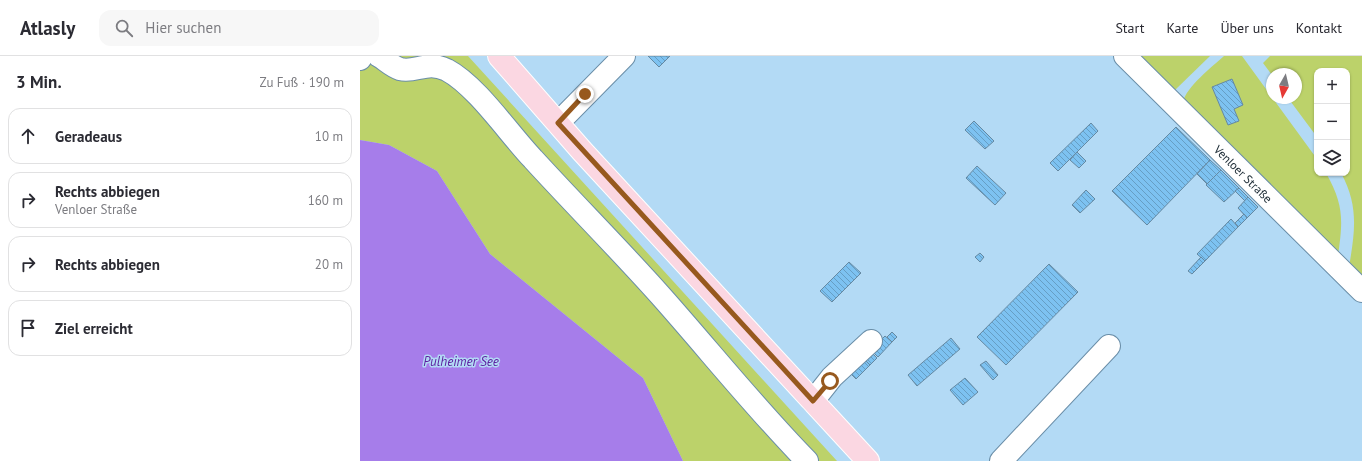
<!DOCTYPE html>
<html lang="de">
<head>
<meta charset="utf-8">
<style>
	body { margin:0; font-family:"PT Sans",sans-serif; background:#f7f7f7; color:#2b2b33 }
	.controls { position:absolute; right:12px; top:12px; display:grid; overflow:hidden; border-radius:8px; box-shadow:0 1px 3px #0004 }
	.controls button { width:36px; height:36px; display:grid; place-items:center; padding:0; border:0; border-bottom:1px solid #e1e1e2; background:#fff; color:#2b2b33; font:20px sans-serif }
	.compass { position:absolute; left:906px; top:12px; width:36px; height:36px; border-radius:50%; background:#fff; box-shadow:0 1px 3px #0004; rotate:188deg }
	.stop { position:absolute; width:12px; height:12px; margin:-9px; border:3px solid #97591e; border-radius:50%; background:#fff }
	.stop.end { background:#97591e; border-color:#fff; box-shadow:0 1px 4px #0008 }
	.list { margin:0; padding:0; list-style:none }
	h2 { display:flex; justify-content:space-between; align-items:center; height:52px; margin:0; padding:0 16px; font-size:17px }
	h2 small { font-size:13px; font-weight:400; color:#7c7c81 }
	.list li { display:grid; grid-template-columns:26px 1fr auto; gap:12px; align-items:center; box-sizing:border-box; height:56px; margin:0 8px 8px; padding:0 8px; border:1px solid #e1e1e2; border-radius:12px }
	.list b { display:block; font-size:15px; white-space:nowrap }
	.list p { margin:0; font-size:13px; white-space:nowrap; color:#7c7c81 }
	.list em { font-size:13px; font-style:normal; color:#7c7c81 }
	.icon { flex:none; width:22px; height:22px; fill:none; stroke:currentColor; stroke-width:2; stroke-linecap:round; stroke-linejoin:round }
	.map { position:relative; flex:none; width:1002px; height:405px; overflow:hidden }
	header { display:flex; align-items:center; gap:24px; box-sizing:border-box; height:56px; padding:0 20px; background:#fff; border-bottom:1px solid #e1e1e2 }
	header strong { font-size:19px }
	nav { display:flex; gap:22px; margin-inline-start:auto; font-size:14px }
	.search { width:280px; height:36px; background:#f7f7f7; display:flex; align-items:center; gap:10px; box-sizing:border-box; padding:0 14px; border-radius:12px; color:#7c7c81; font-size:15px }
	main { display:flex }
	aside { flex:1; background:#fff }
	.map>svg:first-child { display:block }
</style>
</head>
<body>
<header>
<strong>Atlasly</strong>
<div class="search"><svg class="icon" aria-label="search" viewBox="0 0 24 24"><circle cx="10" cy="10" r="6"/><path d="M15 15l6 6"/></svg>Hier suchen</div>
<nav><a>Start</a><a>Karte</a><a>Über uns</a><a>Kontakt</a></nav>
</header>
<main>
<aside>
<h2>3 Min.<small>Zu Fuß · 190 m</small></h2>
<ul class="list">
<li><svg class="icon" aria-label="ahead" viewBox="0 0 24 24"><path d="M12 20V5M6 11l6-6 6 6"/></svg><div><b>Geradeaus</b></div><em>10 m</em></li>
<li><svg class="icon" aria-label="right" viewBox="0 0 24 24"><path d="M7 20v-9h11M14 6l5 5-5 5"/></svg><div><b>Rechts abbiegen</b><p>Venloer Straße</p></div><em>160 m</em></li>
<li><svg class="icon" aria-label="right" viewBox="0 0 24 24"><path d="M7 20v-9h11M14 6l5 5-5 5"/></svg><div><b>Rechts abbiegen</b></div><em>20 m</em></li>
<li><svg class="icon" aria-label="arrive" viewBox="0 0 24 24"><path d="M6 21V4h12l-3 4 3 4H6"/></svg><div><b>Ziel erreicht</b></div></li>
</ul>
</aside>
<div class="map">
<svg width="1002" height="405" viewBox="0 0 1002 405">
	<defs>
		<pattern id="building-back-hatch" width="6" height="6" patternUnits="userSpaceOnUse"><rect width="6" height="6" fill="#7dc2f1"/><path d="M-1 5l2 2M0 0l6 6M5-1l2 2" fill="none" stroke="#669ec4"/></pattern>
	</defs>
	<rect width="100%" height="100%" fill="#b3daf5"/>
	<!-- grass -->
	<g fill="#bcd26a">
		<path d="M0,0H108L477,405H323L283,322L130,198L77,115L29,89L0,84Z"/>
		<path d="M772,0H850L814,35Z"/>
		<path d="M864,0H882L957,103V117H966C984,149 983,164 978,200L823,46C826,31 853,10 864,0Z"/>
		<path d="M910,0H1002V223L989,211C995,175 999,150 981,117H987V15H957V81L928,42H936V18L912,19L903,7Z"/>
	</g>
	<!-- water -->
	<path fill="#a67dea" d="M0,84L29,89L77,115L130,198L283,322L323,405H0Z"/>
	<!-- building -->
	<g fill="url(#building-back-hatch)" stroke="#6589a2">
		<path d="M288,0H310L299,11Z"/>
		<path d="M872,23L883,49L874,53L879,65L868,69L852,31Z"/>
		<path d="M614,65L634,85L625,93L605,74Z"/>
		<path d="M731,67L738,75L698,115L690,107Z"/>
		<path d="M816,71L850,104L787,169L752,135Z"/>
		<path d="M717,96L726,105L719,112L710,104Z"/>
		<path d="M850,104L861,114L847,128L837,118Z"/>
		<path d="M617,110L646,137L635,149L606,122Z"/>
		<path d="M861,114L879,132L864,146L846,129Z"/>
		<path d="M879,132L888,141L885,145L875,135Z"/>
		<path d="M726,134L735,143L720,157L712,149Z"/>
		<path d="M888,141L898,151L887,162L878,152Z"/>
		<path d="M884,158L887,162L878,171L875,167Z"/>
		<path d="M871,163L878,171L845,205L837,198Z"/>
		<path d="M620,197L624,201L620,206L615,201Z"/>
		<path d="M841,201L845,205L832,218L828,215Z"/>
		<path d="M489,206L501,217L472,246L460,235Z"/>
		<path d="M689,208L718,236L646,309L617,281Z"/>
		<path d="M532,276L537,281L532,286L527,281Z"/>
		<path d="M525,280L532,286L518,301L511,294Z"/>
		<path d="M591,282L600,293L557,330L548,319Z"/>
		<path d="M511,296L517,302L510,309L503,302Z"/>
		<path d="M502,301L510,309L496,323L488,315Z"/>
		<path d="M626,305L638,319L633,324L620,309Z"/>
		<path d="M605,322L618,336L603,349L590,334Z"/>
	</g>
	<g fill="none" stroke-linecap="round" stroke-linejoin="round">
		<defs>
			<g id="minor">
				<path d="M19,0C26,4 31,10 40,13C56,17 67,4 87,14C117,30 149,78 173,103C215,149 259,193 300,239C349,294 395,352 447,405"/>
				<path id="s1" d="M765,0L1002,235"/>
				<path d="M0,3L2,0"/>
				<path d="M198,67L264,0"/>
				<path d="M453,345L472,321L511,285"/>
				<path d="M641,405L749,290"/>
			</g>
			<path id="major" d="M139,0L222,95L508,405"/>
		</defs>
		<!-- minor casing -->
		<use href="#minor" stroke="#6a8ea8" stroke-width="24"/>
		<!-- major casing -->
		<use href="#major" stroke="#fff" stroke-width="24"/>
		<!-- minor -->
		<use href="#minor" stroke="#fff" stroke-width="22"/>
		<!-- major -->
		<use href="#major" stroke="#fbd7e2" stroke-width="22"/>
	</g>
	<g fill="none" stroke-linecap="round" stroke-linejoin="round">
		<!-- route -->
		<path stroke="#97591e" stroke-width="5" d="M225,38L198,67L453,345L470,325"/>
	</g>
	<g text-anchor="middle" dominant-baseline="central" stroke-width="3" stroke-linejoin="round" paint-order="stroke">
		<!-- street labels -->
		<g font-size="12" fill="#1a2933" stroke="#b3daf5">
			<text stroke="none"><textPath href="#s1" startOffset="167">Venloer Straße</textPath></text>
		</g>
		<!-- water labels -->
		<g font-size="13" font-style="italic" fill="#5c1d9f" stroke="#b3daf5">
			<text x="101" y="305">Pulheimer See</text>
		</g>
	</g>
</svg>
<div class="controls">
<button>+</button>
<button>−</button>
<button><svg class="icon" aria-label="layers" viewBox="0 0 24 24"><path d="M12 4l9 5-9 5-9-5zM3 14l9 5 9-5"/></svg></button>
</div>
<svg class="compass" viewBox="-18 -18 36 36"><path d="M0-13l5 13h-10z" fill="#e53935"/><path d="M0 13l5-13h-10z" fill="#7c7c81"/></svg>
<div class="stop" style="left:470px;top:325px"></div>
<div class="stop end" style="left:225px;top:38px"></div>
</div>
</main>
</body>
</html>
